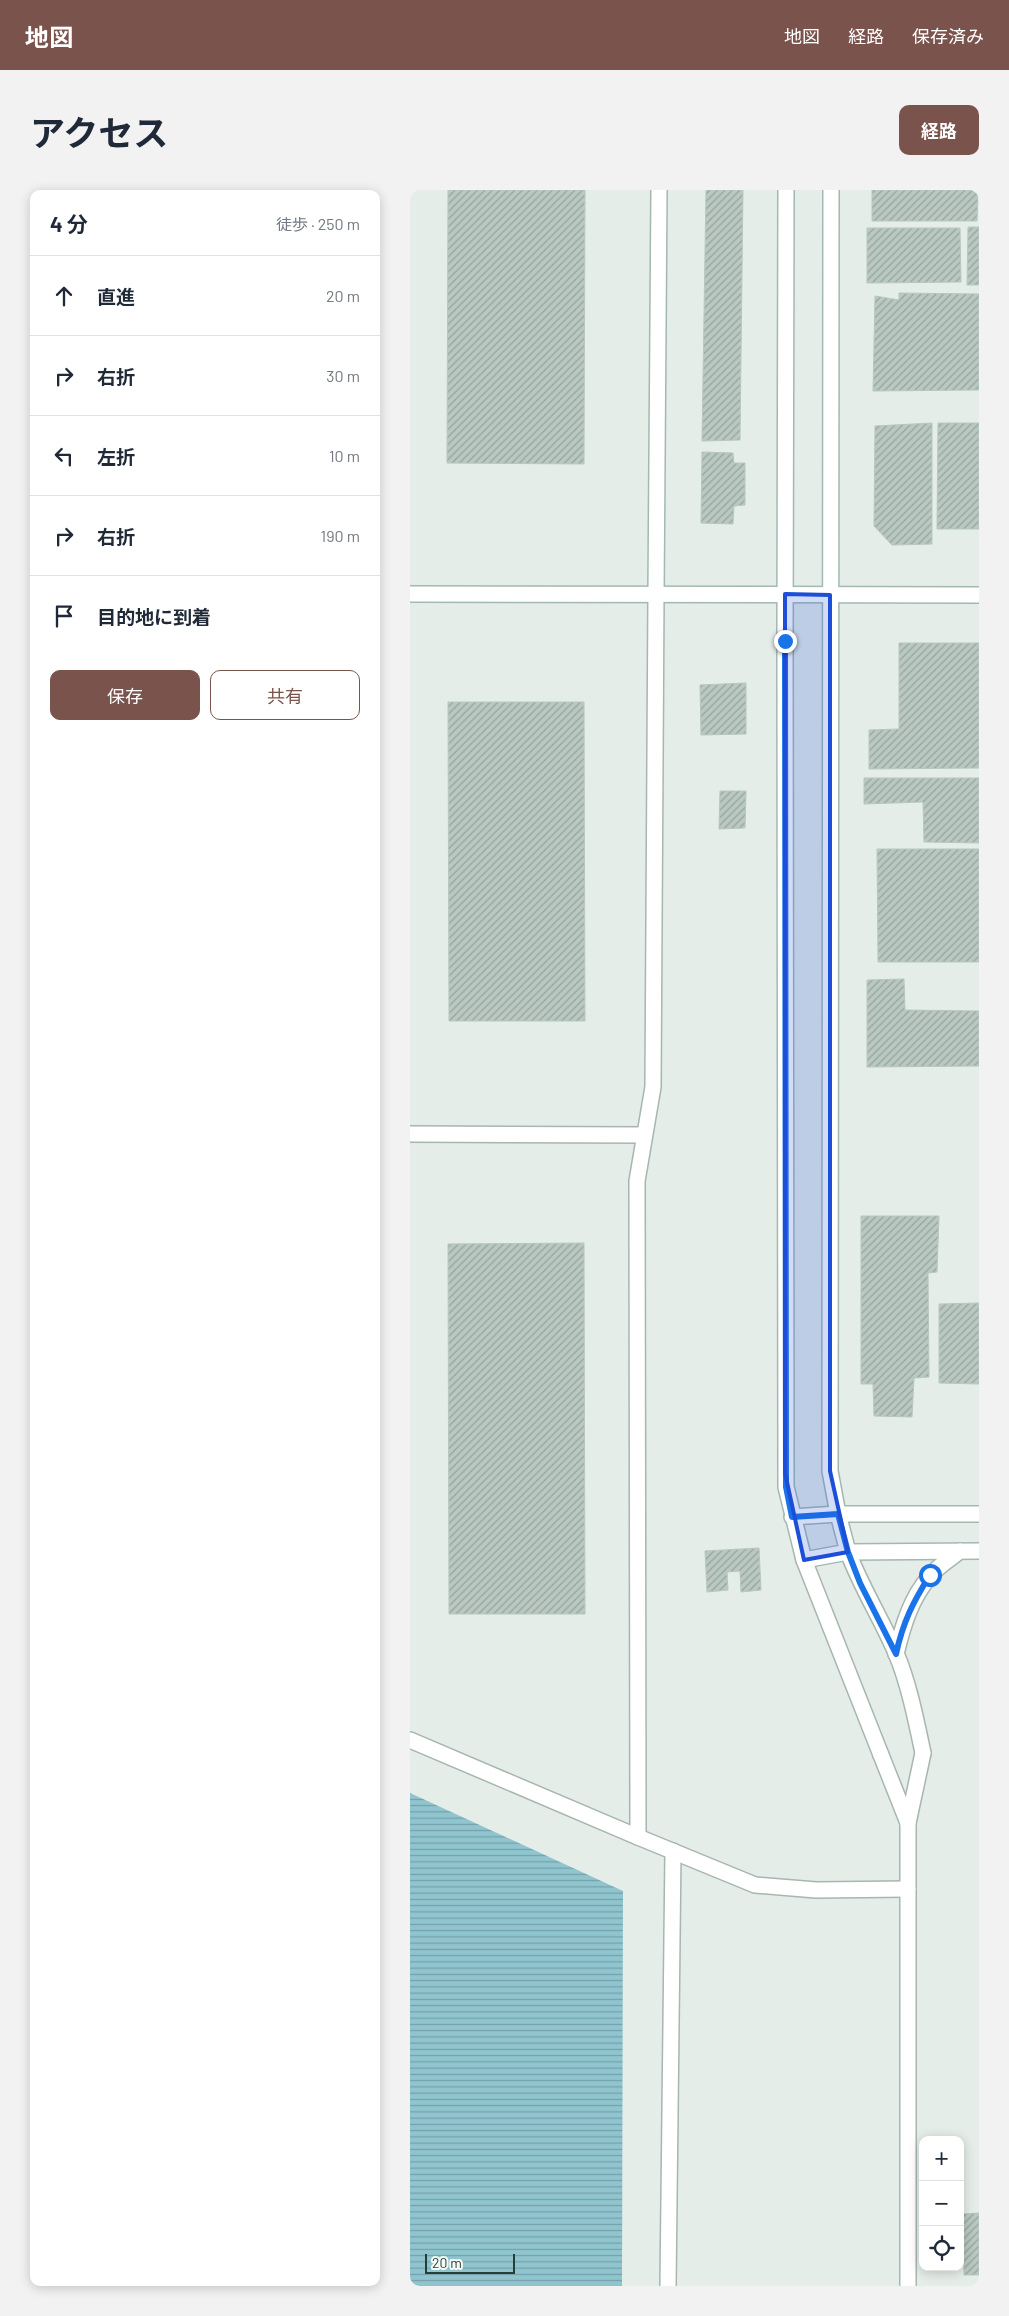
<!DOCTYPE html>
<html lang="ja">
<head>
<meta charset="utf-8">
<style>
	body { margin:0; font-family:Barlow,"Noto Sans JP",sans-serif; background:#f2f2f3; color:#1f2937 }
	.controls { position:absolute; right:15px; bottom:15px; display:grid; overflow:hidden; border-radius:10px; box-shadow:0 2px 12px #0003 }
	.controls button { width:45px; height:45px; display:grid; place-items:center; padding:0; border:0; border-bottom:1px solid #e0e1e3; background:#fff; color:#1f2937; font:25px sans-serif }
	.scale { position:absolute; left:15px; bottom:12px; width:90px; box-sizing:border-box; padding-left:5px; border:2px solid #253e37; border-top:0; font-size:14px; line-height:18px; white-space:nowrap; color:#253e37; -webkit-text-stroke:4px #f5faf7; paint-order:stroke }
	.stop { position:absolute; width:15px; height:15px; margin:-11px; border:4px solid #1a73e8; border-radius:50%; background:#fff }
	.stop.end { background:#1a73e8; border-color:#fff; box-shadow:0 1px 5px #0008 }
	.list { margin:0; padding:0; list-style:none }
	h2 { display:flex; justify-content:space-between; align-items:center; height:65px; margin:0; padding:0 20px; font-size:21px }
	h2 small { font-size:16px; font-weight:400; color:#747a83 }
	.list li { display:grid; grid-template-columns:32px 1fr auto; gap:15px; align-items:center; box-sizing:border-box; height:80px; padding:0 20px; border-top:1px solid #e0e1e3 }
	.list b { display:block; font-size:19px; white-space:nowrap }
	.list em { font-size:16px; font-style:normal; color:#747a83 }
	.actions { display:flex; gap:10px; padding:15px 20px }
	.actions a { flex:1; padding:11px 0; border:1px solid #7a534c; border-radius:10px; text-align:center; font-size:18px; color:#7a534c }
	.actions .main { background:#7a534c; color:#fff }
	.icon { flex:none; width:28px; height:28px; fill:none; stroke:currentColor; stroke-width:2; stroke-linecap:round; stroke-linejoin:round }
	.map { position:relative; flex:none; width:569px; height:2096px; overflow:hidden; border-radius:10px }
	header { display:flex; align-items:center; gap:30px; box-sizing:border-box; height:70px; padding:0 25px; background:#7a534c; color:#fff }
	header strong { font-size:24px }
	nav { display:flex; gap:28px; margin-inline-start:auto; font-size:18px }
	.intro { display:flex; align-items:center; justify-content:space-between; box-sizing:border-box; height:120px; padding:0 30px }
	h1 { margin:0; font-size:35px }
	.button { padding:12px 22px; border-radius:10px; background:#7a534c; color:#fff; font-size:18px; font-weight:700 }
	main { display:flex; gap:30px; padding:0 30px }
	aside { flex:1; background:#fff; border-radius:10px; box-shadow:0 2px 12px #0003 }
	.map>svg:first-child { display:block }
</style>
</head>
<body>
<header>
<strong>地図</strong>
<nav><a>地図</a><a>経路</a><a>保存済み</a></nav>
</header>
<div class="intro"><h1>アクセス</h1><a class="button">経路</a></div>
<main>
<aside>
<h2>4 分<small>徒歩 · 250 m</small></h2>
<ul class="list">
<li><svg class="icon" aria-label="ahead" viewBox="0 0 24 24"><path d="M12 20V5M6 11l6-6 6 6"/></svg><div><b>直進</b></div><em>20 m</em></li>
<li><svg class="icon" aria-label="right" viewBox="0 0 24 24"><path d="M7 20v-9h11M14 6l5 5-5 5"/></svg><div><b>右折</b></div><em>30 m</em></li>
<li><svg class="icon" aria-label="left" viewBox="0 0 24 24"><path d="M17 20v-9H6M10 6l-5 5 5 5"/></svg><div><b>左折</b></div><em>10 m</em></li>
<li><svg class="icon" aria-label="right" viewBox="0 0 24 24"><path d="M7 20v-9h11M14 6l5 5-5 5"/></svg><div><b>右折</b></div><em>190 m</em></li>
<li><svg class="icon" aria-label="arrive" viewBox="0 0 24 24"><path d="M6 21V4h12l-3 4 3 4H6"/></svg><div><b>目的地に到着</b></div></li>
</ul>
<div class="actions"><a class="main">保存</a><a>共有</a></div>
</aside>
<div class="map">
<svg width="569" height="2096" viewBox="0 0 569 2096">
	<defs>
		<pattern id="water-rules" width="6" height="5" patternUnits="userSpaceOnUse" patternTransform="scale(1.25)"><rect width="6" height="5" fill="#90c5cf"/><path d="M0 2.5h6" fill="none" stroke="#75a1a9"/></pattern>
		<pattern id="building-hatch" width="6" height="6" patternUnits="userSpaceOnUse" patternTransform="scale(1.25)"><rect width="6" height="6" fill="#bac8c2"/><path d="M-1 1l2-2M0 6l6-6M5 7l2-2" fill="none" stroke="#97a49e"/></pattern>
	</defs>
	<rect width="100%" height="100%" fill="#e5ede9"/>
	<!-- water -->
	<path fill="url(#water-rules)" d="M0,1603L213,1701L212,2096H0Z"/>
	<!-- building -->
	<g fill="url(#building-hatch)" stroke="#b7c7c0">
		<path d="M38,0H175L174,274L37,273Z"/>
		<path d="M296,0H333L330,250L292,251Z"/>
		<path d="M462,0H568L567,31H462Z"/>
		<path d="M558,37H569V95H557Z"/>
		<path d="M457,38H550L551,92L457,93Z"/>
		<path d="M489,103L569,104V200L463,201L465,106L489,110Z"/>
		<path d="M522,233V354L482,355L464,336L465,236Z"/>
		<path d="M528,233H569V339H527Z"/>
		<path d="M292,262L323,263L324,273H335V315L324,316L323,334L291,333Z"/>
		<path d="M489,453H569V578L459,579V540L489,539Z"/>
		<path d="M336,493V544L291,545L290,495Z"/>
		<path d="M38,512H174L175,831H39Z"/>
		<path d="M454,588H569V653L514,652L513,612L454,614Z"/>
		<path d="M310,601H336L335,638L309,639Z"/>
		<path d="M467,659H569V772H468Z"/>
		<path d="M494,789L495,820L569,821V876L457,877V790Z"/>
		<path d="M451,1026H529L527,1082L518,1083L519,1187L504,1188L502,1227L464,1226L463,1194H451Z"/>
		<path d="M174,1053L175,1424H39L38,1054Z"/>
		<path d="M569,1113V1194L529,1193V1114Z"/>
		<path d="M349,1358L351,1400L331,1402L330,1381L317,1382L318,1400L297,1402L295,1361Z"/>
		<path d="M569,2023V2085H554L553,2024Z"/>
	</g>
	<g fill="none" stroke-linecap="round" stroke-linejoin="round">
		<defs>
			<g id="lane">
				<path d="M246,404L243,897L227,991L228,1647L345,1695L406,1700L498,1699"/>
				<path d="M0,944L233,945"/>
				<path d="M0,1550L228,1647"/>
				<path d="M471,1565L498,1633"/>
				<path d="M258,2096L263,1661"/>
				<path d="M498,2096V1633L513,1563"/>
			</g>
			<g id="street">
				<path d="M438,1362C451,1397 471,1428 486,1463C499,1494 506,1530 513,1563"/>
				<path d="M394,1370L471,1565"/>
				<path d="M486,1464C493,1435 501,1408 520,1386C528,1376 540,1369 550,1361"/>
			</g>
			<g id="secondary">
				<path d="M376,0L375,451L376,1297L394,1370L438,1362L569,1361"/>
				<path d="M421,0L420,1281L428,1324L438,1362"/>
				<path d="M0,404L569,405"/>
				<path d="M246,404L249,0"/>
				<path d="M382,1327L428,1324H569"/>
			</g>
		</defs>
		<!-- lane casing -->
		<use href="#lane" stroke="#a8b5b0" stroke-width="18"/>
		<!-- street casing -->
		<use href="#street" stroke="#a8b5b0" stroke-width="18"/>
		<!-- secondary casing -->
		<use href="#secondary" stroke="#a4b8b1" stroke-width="18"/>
		<!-- lane -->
		<use href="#lane" stroke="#fff" stroke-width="15"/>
		<!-- street -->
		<use href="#street" stroke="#fff" stroke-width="15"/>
		<!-- secondary -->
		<use href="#secondary" stroke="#fff" stroke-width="15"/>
	</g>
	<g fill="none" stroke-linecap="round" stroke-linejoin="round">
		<!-- route -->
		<path stroke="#1a73e8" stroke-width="6" d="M375,451L376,1297L382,1327L428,1324L438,1362L450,1393L486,1464C493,1432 503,1412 520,1385"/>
	</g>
	<!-- marked area -->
	<path fill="#1d4ed8" fill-opacity="0.2" stroke="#1d4ed8" stroke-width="4" stroke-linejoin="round" d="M375,404L420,405V1281L438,1362L394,1370L375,1283Z"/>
</svg>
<div class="controls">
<button>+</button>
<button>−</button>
<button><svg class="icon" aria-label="locate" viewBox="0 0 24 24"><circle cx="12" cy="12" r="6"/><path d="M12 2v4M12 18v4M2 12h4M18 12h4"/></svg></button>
</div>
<div class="scale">20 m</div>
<div class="stop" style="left:520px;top:1385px"></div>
<div class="stop end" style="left:375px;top:451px"></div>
</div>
</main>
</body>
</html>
